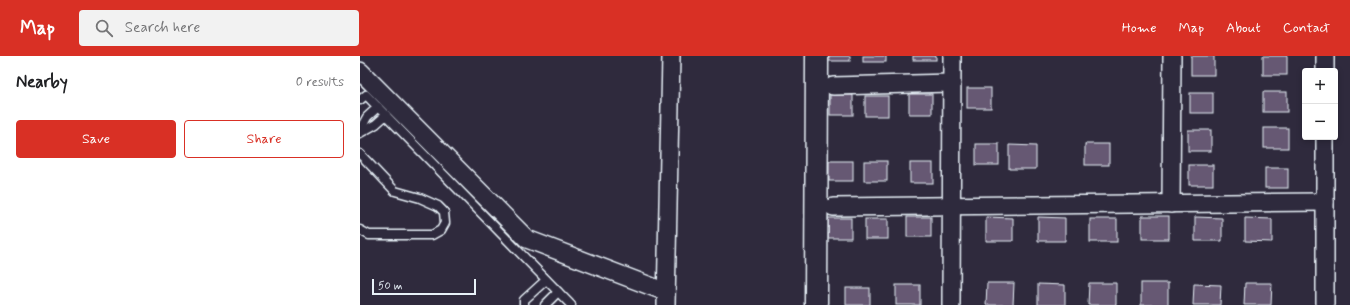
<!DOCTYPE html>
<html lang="en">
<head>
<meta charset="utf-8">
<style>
	body { margin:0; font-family:Mynerve,sans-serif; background:#f2f2f2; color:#202124 }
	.controls { position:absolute; right:12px; top:12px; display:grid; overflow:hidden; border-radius:4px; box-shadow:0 2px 6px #0003 }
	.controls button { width:36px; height:36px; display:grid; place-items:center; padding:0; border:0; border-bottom:1px solid #e0e0e0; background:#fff; color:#202124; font:20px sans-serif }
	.scale { position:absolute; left:12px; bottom:10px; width:104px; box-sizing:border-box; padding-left:4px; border:2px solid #e8f1f8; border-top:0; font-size:11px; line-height:14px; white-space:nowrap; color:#e8f1f8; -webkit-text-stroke:3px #2f2a3d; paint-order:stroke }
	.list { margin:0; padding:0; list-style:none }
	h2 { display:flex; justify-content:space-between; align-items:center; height:52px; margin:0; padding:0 16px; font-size:17px }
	h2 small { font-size:13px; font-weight:400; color:#757577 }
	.actions { display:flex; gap:8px; padding:12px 16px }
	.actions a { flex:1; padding:9px 0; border:1px solid #d93025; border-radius:4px; text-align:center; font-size:14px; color:#d93025 }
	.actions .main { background:#d93025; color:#fff }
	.icon { flex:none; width:22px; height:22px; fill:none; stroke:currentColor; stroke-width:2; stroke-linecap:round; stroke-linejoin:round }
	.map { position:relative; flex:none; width:990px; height:249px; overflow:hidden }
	header { display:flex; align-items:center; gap:24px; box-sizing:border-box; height:56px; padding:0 20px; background:#d93025; color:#fff }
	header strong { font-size:19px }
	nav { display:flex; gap:22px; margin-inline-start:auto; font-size:14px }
	.search { width:280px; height:36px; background:#f2f2f2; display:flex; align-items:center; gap:10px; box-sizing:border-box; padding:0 14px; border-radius:4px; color:#757577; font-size:15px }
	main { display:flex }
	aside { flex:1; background:#fff }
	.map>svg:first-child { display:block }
</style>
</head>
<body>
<header>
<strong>Map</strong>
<div class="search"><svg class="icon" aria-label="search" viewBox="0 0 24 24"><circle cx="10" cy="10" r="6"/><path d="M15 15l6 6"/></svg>Search here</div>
<nav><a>Home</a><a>Map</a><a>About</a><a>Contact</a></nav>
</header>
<main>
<aside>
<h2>Nearby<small>0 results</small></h2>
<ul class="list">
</ul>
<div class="actions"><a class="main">Save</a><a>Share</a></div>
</aside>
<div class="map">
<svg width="990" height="249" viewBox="0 0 990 249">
	<rect width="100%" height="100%" fill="#2f2a3d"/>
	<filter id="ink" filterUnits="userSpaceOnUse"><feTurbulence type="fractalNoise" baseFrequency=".025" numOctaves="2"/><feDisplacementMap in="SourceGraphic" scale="8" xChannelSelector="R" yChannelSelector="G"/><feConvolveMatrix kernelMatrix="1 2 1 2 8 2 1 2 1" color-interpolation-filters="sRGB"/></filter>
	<g filter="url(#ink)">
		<!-- building -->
		<g fill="#665873" stroke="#e8f1f8">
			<rect x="466" y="0" width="24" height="5"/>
			<rect x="503" y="0" width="23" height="6"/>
			<rect x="553" y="0" width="23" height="4"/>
			<rect x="831" y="0" width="23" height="19"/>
			<rect x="903" y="0" width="24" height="19"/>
			<rect x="607" y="32" width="24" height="20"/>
			<rect x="903" y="36" width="24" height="20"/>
			<rect x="830" y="37" width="23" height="20"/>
			<rect x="549" y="38" width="23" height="20"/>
			<rect x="470" y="39" width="23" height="20"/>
			<rect x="505" y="40" width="23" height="20"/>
			<rect x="904" y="72" width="24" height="20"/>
			<rect x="828" y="74" width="23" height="21"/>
			<rect x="616" y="88" width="23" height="21"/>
			<rect x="725" y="88" width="24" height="21"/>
			<path d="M649,89L676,90V113H649Z"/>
			<rect x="469" y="105" width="24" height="20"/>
			<rect x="504" y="105" width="23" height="20"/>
			<rect x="550" y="107" width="23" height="20"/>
			<rect x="829" y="109" width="24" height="20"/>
			<rect x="905" y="112" width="23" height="20"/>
			<rect x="782" y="160" width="27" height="23"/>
			<rect x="547" y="161" width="24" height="20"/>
			<path d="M626,161L653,162V185H626Z"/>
			<path d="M678,161L705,162V185H678Z"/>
			<path d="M835,161L862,162V185H835Z"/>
			<rect x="468" y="162" width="23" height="20"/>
			<path d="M885,162L912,163V186L885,185Z"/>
			<rect x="505" y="163" width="23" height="20"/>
			<rect x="730" y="163" width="27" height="23"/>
			<path d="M627,227H654L653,249H626Z"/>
			<path d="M729,227H756V249H728Z"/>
			<rect x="781" y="227" width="27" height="22"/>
			<path d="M885,227H912L911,249H884Z"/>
			<path d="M678,228L705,229V249H678Z"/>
			<path d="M834,228L861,229L860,249H833Z"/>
			<rect x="536" y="229" width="24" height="20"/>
			<rect x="486" y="232" width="24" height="17"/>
		</g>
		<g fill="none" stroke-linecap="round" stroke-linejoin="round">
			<defs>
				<g id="lane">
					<path d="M0,44L6,39L211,249"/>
					<path d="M0,74L7,61L18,51"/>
					<path d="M0,77L16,68L26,59"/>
					<path d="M0,98L35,135L60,142L78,150L84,156L85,167L81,174L72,179H9L0,174"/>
					<path d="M164,249V244L186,224"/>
					<path d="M185,249L198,236"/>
				</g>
				<g id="street">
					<path d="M0,15L167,183L306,236"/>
					<path d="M965,15V0"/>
					<path d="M473,30L591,27"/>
					<path d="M965,81V249"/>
					<path d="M811,148L812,0"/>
					<path d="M473,151L965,146"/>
					<path d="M306,249L311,0"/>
					<path d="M591,249L592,0"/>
				</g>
				<path id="secondary" d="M456,249L457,0"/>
			</defs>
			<!-- lane casing -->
			<use href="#lane" stroke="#e8f1f8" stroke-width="11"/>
			<!-- street casing -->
			<use href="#street" stroke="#e8f1f8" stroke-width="20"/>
			<!-- secondary casing -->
			<use href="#secondary" stroke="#e8f1f8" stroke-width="25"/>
			<!-- lane -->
			<use href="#lane" stroke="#2f2a3d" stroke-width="8"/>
			<!-- street -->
			<use href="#street" stroke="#2f2a3d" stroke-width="17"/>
			<!-- secondary -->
			<use href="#secondary" stroke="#2f2a3d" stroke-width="22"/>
		</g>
	</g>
</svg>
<div class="controls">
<button>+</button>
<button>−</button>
</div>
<div class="scale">50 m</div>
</div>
</main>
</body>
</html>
